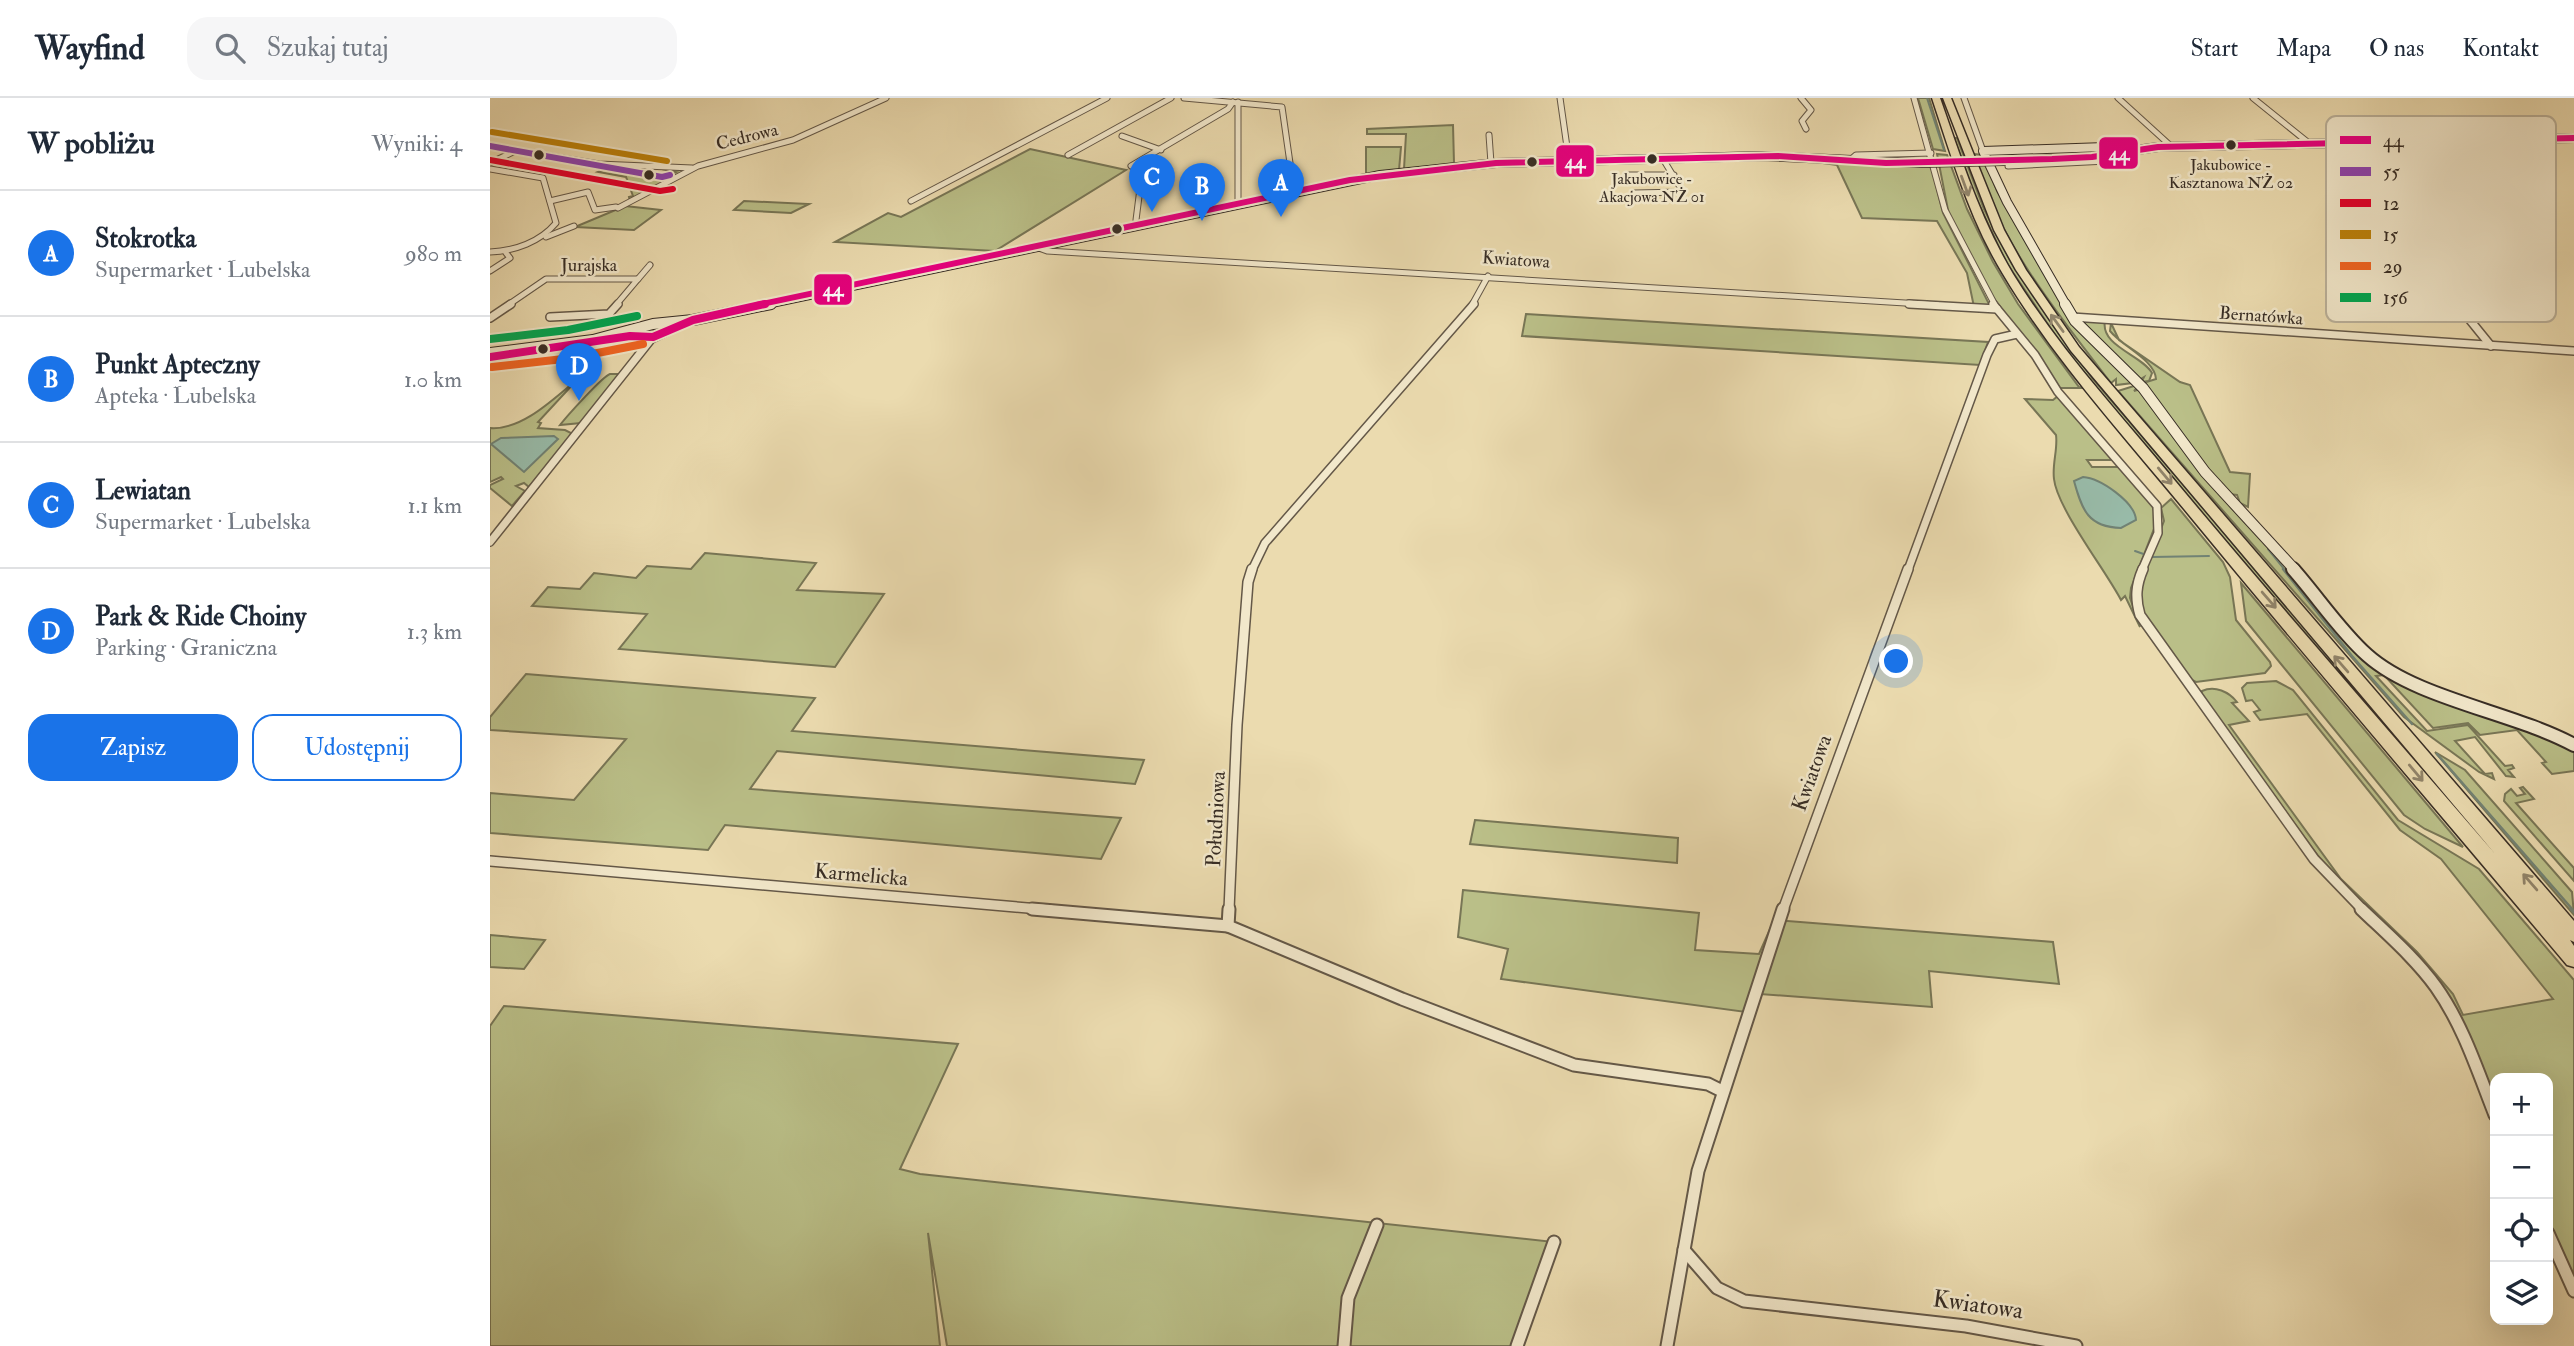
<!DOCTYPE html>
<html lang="pl">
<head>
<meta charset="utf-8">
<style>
	body { margin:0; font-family:"IM FELL Double Pica",serif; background:#f6f6f7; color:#1f2937 }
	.controls { position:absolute; right:21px; bottom:21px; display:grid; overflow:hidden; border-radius:14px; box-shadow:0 7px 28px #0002 }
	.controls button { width:63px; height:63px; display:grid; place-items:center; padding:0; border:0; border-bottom:2px solid #e0e1e3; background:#fff; color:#1f2937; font:35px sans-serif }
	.you { position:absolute; left:1407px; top:564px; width:24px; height:24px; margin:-18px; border:5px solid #fff; border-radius:50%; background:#1a73e8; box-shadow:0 0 0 10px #1a73e833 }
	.badge { display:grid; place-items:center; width:46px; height:46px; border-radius:50%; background:#1a73e8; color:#fff; font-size:23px; font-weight:700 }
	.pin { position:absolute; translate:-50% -58px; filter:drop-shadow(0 2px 4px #0008) }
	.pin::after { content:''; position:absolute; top:37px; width:24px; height:21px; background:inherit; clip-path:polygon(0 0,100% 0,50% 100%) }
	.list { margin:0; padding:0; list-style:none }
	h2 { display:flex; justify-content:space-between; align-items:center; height:91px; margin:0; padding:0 28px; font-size:30px }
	h2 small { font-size:23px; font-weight:400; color:#747a83 }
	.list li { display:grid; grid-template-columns:46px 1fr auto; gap:21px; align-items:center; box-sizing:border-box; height:126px; padding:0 28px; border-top:2px solid #e0e1e3 }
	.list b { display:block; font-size:26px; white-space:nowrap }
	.list p { margin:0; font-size:23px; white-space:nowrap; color:#747a83 }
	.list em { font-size:23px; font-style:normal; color:#747a83 }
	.actions { display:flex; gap:14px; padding:21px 28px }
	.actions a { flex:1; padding:16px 0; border:2px solid #1a73e8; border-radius:21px; text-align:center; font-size:24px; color:#1a73e8 }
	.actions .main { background:#1a73e8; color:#fff }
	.icon { flex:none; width:38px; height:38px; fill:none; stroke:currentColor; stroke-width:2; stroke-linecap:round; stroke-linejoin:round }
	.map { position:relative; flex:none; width:2084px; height:1248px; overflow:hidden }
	header { display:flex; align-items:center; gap:42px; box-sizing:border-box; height:98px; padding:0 35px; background:#fff; border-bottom:2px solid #e0e1e3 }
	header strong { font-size:33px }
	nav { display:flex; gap:38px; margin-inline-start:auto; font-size:24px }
	.search { width:490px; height:63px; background:#f6f6f7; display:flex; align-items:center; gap:18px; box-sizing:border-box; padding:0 24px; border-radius:21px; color:#747a83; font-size:26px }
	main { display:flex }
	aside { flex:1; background:#fff }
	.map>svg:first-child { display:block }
</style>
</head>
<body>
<header>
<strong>Wayfind</strong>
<div class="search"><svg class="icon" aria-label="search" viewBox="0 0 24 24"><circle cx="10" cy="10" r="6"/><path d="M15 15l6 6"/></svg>Szukaj tutaj</div>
<nav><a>Start</a><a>Mapa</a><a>O nas</a><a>Kontakt</a></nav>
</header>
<main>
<aside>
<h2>W pobliżu<small>Wyniki: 4</small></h2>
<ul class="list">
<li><span class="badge">A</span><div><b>Stokrotka</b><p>Supermarket · Lubelska</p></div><em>980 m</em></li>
<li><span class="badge">B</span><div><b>Punkt Apteczny</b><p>Apteka · Lubelska</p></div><em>1.0 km</em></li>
<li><span class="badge">C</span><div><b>Lewiatan</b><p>Supermarket · Lubelska</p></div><em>1.1 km</em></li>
<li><span class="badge">D</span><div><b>Park &amp; Ride Choiny</b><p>Parking · Graniczna</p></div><em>1.3 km</em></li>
</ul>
<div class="actions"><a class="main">Zapisz</a><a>Udostępnij</a></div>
</aside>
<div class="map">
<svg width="2084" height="1248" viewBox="0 0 2084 1248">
	<rect width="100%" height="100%" fill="#ebdbaf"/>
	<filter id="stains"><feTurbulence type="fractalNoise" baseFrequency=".00286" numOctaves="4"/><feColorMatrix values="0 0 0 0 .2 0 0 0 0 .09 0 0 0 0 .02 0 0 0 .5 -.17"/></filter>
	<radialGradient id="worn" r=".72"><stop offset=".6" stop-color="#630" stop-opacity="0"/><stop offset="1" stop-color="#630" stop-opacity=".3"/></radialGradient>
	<!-- green -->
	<g fill="#babf88" stroke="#787656" stroke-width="2">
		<path d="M1428,0H1439L1455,53L1443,51Z"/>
		<path d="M963,27L964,65L914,71L916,36H877V31Z"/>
		<path d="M1464,40H1467L1494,111L1521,164L1602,280L2084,844V854L1739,450L1576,253L1516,164L1484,96Z"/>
		<path d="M876,49H911L909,72L876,76Z"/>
		<path d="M540,51L636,72L505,153L345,144L398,115L411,119Z"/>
		<path d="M1447,56L1457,57L1477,111L1503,164L1528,206L1589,289L1595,290H1568L1498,192L1459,117Z"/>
		<path d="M1484,56L1493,57L1507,93L1578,216L1589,232L1644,283H1652L1654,279L1649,282L1589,222L1615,223C1610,248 1652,257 1662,275L1659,283L1626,287V281L1621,285C1572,222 1502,135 1484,56Z"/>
		<path d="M1311,62L1441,67L1453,115L1500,208L1484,209L1477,175L1447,123L1372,120L1347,67Z"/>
		<path d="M118,70L173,80L186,74L167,70L198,72L140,103L139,99L143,98L136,79L108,74Z"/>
		<path d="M254,103L319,106L301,115L244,112Z"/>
		<path d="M135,108L171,112L144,132L85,129Z"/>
		<path d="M1036,216L1498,244L1490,267L1032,238Z"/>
		<path d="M1621,225L1629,242L1690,284L1700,287L1740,374L1760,376L1758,409L1750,405L1747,397L1739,396L1714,369L1656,289L1647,290L1644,293L1650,291L1719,382L1784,451L1833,511L1884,566L1927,590L2069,641L2084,650V673L2062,676L2052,665L2056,664L2027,632L1990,637L1978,625L1943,630L1894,577L1886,578L1937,633L1978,627L2015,668L2022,667L2024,670L2018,672L2024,679L2016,678L1985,639L1965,643L1995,676L2002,675L2004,681L1989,674L1914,619L1628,293L1666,281C1665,262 1633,249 1620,233Z"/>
		<path d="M110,267L90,284H85L48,324L51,325L48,330L75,332L83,336L39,389L34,385L26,388L35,393L22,408L0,390V387L13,381L11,379L0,384V330C36,333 72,292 99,272Z"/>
		<path d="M120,276H130L91,325L70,327C77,318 113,278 120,276Z"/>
		<path d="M1568,298L1623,362H1597L1602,369H1630L1661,403L1667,423L1641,490L1640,500L1650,529L1635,498L1631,502C1616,473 1567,410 1564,381C1562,366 1568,351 1566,337L1535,301L1563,302Z"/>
		<path d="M1681,401L1733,464L1740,479L1746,522L1780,564L1781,568L1775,575L1706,584L1698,580C1681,557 1645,521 1648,491L1674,423L1671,410Z"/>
		<path d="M215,455L326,465L307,492L394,496L345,569L129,551L157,516L42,508L58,489L90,491L104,475L146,480L157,468L201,471Z"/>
		<path d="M1751,485L1973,749L1935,731L1914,717L1756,523Z"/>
		<path d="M36,576L325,600L302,633L654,662L645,686L287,653L260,691L631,720L611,761L235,727L218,752L0,735V695L84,702L136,641L0,632V619Z"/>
		<path d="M1786,583L1803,592L1908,722L1989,771L2084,882V1182L2058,1123V980H2005V1005L1964,915L1845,781L1711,598L1712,593C1725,587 1739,594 1747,604L1742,605L1759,623L1739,627L1851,781L1927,854L1963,896L1973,917L2063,901L1951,761L1910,732L1817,616L1770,622L1764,614L1770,612L1762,602L1756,603L1752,590L1757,585Z"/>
		<path d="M1945,654L1975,672L2082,794L2084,817Z"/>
		<path d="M2033,689L2044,701L2026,705L2084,770V783L2014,703L2015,696L2021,691L2027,698L2035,696L2030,690Z"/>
		<path d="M985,722L1188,740L1187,765L980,746Z"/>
		<path d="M973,792L1209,815L1205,852L1269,856L1284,822L1563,844L1569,886L1439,873L1442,909L1270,896L1263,915L1011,881L1018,851L968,839Z"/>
		<path d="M0,837L55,842L34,871L0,869Z"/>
		<path d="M14,908L468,946L410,1071L430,1076L1064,1144L1027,1248H457L438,1135L450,1248H0V928Z"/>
	</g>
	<!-- water -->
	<g fill="#98bba9" stroke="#718274" stroke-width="2">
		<path d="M64,338L68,341L34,374L1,346L11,340Z"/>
		<path d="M1593,379C1610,380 1645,404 1646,422L1631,430C1598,429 1592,412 1584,383Z"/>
	</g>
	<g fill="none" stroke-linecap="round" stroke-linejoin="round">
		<!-- stream-far2 -->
		<g stroke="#718274" stroke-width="2">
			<path d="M1437,0L1454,52"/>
			<path d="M1778,451L1795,472"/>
			<path d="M1645,453L1662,459L1719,458"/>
		</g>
		<!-- stream-far1 -->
		<g stroke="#718274" stroke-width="2.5">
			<path d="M1793,471L1862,558L1922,626"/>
			<path d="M1947,656L2083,812"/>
		</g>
		<!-- stream -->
		<path stroke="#718274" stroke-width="3.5" d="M2081,811L2084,814"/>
		<defs>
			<g id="street-far3">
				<path d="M694,0L792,9L804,93"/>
				<path d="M1070,0L1079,63"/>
				<path d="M1311,0L1321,12L1312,23L1316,31"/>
				<path d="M1424,0L1455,112L1505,207"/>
				<path d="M1474,0L1493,53"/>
				<path d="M1628,0L1682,49"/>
				<path d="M1763,0L1820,46"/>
				<path d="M748,4V105"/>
				<path d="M999,37L1001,65"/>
				<path d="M632,38L671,52"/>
				<path d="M1973,42L2061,113"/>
				<path d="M1853,45L1898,85L1953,84"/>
				<path d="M0,48L109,66L202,70"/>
				<path d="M578,57L681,0"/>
				<path d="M1359,63L1366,57L1441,55"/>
				<path d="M0,65L25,53"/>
				<path d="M641,68L738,11L743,4"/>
				<path d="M1518,68L1637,62L1629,55"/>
				<path d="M0,71L53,80L66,125C50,144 25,153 0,154"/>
				<path d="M1139,77H1184"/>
				<path d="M1144,95L1193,94L1173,61"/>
				<path d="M60,103L98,94L105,112L126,109"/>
				<path d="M421,103L617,0"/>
				<path d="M128,110L208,68L303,42L396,0"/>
				<path d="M2019,115L2061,113"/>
				<path d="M646,122L652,75"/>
				<path d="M56,139L84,128"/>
				<path d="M543,148L557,153L1448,207"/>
				<path d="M0,173L20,160L16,155"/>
				<path d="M148,181L160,167"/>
				<path d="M18,207L56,181H148L126,207"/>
				<path d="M982,207L998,178"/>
				<path d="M1969,207L1950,184L1995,188L2006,201"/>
			</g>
			<g id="street-far2">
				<path d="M1419,206L1507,211"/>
				<path d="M1503,206L1545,257L1568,294L1667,408L1668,435L1652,472"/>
				<path d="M1967,206L2001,248"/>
				<path d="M60,219L119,216L128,206"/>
				<path d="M1582,219L2084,253"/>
				<path d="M0,220L21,206"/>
				<path d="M0,444L163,239"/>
				<path d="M762,472L775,445L984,206"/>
				<path d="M1418,472L1497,257L1505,241L1527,236"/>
			</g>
			<g id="street-far1">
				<path d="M1653,471C1646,487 1645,500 1650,517L1824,761L1873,812"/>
				<path d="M0,763L561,812"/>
				<path d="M739,812L747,627L758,484L762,471"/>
				<path d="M1293,812L1418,471"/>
			</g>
			<g id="street">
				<path d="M542,811L738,828"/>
				<path d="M739,811L738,828L912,901L1084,967L1218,986L1232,993"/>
				<path d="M1871,811C1897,836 1925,860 1946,889C1973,927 1988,974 2005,1017"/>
				<path d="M2058,1135L2084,1193"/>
				<path d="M1194,1152L1227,1190L1254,1203L1476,1228L1586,1248"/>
				<path d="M854,1248L858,1200L887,1127"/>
				<path d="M1027,1248L1064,1144"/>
				<path d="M1177,1248L1208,1073L1293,811"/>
			</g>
			<g id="secondary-far2">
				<path d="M1513,63L1590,60L1668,49L2084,40"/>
				<path d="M272,207L890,77L1006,65L1272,58L1430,65"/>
				<path d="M1576,207L1517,104L1493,53L1615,49L1629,55"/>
			</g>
			<g id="secondary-far1">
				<path d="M1575,206L1585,223L1653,290L1715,374L1805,472"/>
				<path d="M138,239H163L186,228"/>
				<path d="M0,255L103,242L163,226L203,222L281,206"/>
			</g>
			<path id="secondary" d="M1803,471C1827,498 1850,533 1877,557C1926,601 2023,614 2084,647"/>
			<path id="highway" d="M1442,0H1450C1471,60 1490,121 1523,176C1569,251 1630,316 1686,384C1791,510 1899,633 2006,757L1581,253L1526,172L1504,132L1453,0H1461L1514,132L1536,172L1589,249L2084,823V844L2080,842L2084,848V869L2077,867C1951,717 1823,568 1699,417C1635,339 1565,263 1513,176C1480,122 1462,60 1442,0Z"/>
		</defs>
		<!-- street-far3 casing -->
		<use href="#street-far3" stroke="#645848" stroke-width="7"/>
		<!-- street-far2 casing -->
		<use href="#street-far2" stroke="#645848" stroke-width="10"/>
		<!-- street-far1 casing -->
		<use href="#street-far1" stroke="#645848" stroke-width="12"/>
		<!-- street casing -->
		<use href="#street" stroke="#645848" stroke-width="15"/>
		<!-- secondary-far2 casing -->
		<use href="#secondary-far2" stroke="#372d25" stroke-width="10"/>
		<!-- secondary-far1 casing -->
		<use href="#secondary-far1" stroke="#372d25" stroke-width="12"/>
		<!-- secondary casing -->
		<use href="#secondary" stroke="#372d25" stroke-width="16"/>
		<!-- highway casing -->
		<use href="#highway" stroke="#372d25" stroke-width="3"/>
		<!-- street-far3 -->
		<use href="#street-far3" stroke="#f2e8cb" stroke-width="5"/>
		<!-- street-far2 -->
		<use href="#street-far2" stroke="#f2e8cb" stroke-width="7"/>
		<!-- street-far1 -->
		<use href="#street-far1" stroke="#f2e8cb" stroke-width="9"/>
		<!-- street -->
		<use href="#street" stroke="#f2e8cb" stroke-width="11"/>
		<!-- secondary-far2 -->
		<use href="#secondary-far2" stroke="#f2e8cb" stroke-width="8"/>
		<!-- secondary-far1 -->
		<use href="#secondary-far1" stroke="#f2e8cb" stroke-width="10"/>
		<!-- secondary -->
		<use href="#secondary" stroke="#f2e8cb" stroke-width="12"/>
		<!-- highway -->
		<use href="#highway" fill="#ebdbaf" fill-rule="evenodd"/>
		<defs>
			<path id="secondary-bridge" d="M1430,65L1513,63"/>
		</defs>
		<!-- secondary-bridge casing -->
		<use href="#secondary-bridge" stroke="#372d25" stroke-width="10" stroke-linecap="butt"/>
		<!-- secondary-bridge -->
		<use href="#secondary-bridge" stroke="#f2e8cb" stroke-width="8"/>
		<defs>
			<path id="bus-1-far1" d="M267,207L860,82L1006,65L1288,58L1396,65L1562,61L1602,59L1668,49L2084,40"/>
			<path id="bus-1" d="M0,259L140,238L163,239L203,222L275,206"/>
			<path id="bus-2" d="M0,48L172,79L180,77"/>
			<path id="bus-3" d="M0,62L170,93L183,91"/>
			<path id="bus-4" d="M2,34L177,63"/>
			<path id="bus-5" d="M2,269L82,260L153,246"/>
			<path id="bus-6" d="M0,241L78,232L147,218"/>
		</defs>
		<!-- bus-1-far1 casing -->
		<use href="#bus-1-far1" stroke="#f2e8cb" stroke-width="10"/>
		<!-- bus-1 casing -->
		<use href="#bus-1" stroke="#f2e8cb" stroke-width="12"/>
		<!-- bus-2 casing -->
		<use href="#bus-2" stroke="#f2e8cb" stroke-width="10"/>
		<!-- bus-3 casing -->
		<use href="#bus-3" stroke="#f2e8cb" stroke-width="10"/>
		<!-- bus-4 casing -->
		<use href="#bus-4" stroke="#f2e8cb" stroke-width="10"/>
		<!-- bus-5 casing -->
		<use href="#bus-5" stroke="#f2e8cb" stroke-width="12"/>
		<!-- bus-6 casing -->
		<use href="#bus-6" stroke="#f2e8cb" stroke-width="12"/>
		<!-- bus-1-far1 -->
		<use href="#bus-1-far1" stroke="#e5007d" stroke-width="6"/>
		<!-- bus-1 -->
		<use href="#bus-1" stroke="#e5007d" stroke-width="8"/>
		<!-- bus-2 -->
		<use href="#bus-2" stroke="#8e44ad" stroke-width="6"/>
		<!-- bus-3 -->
		<use href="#bus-3" stroke="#e4002b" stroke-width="6"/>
		<!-- bus-4 -->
		<use href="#bus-4" stroke="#bd820b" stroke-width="6"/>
		<!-- bus-5 -->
		<use href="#bus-5" stroke="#f26522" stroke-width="8"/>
		<!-- bus-6 -->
		<use href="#bus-6" stroke="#00a651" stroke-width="8"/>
	</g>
	<!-- one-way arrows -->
	<defs><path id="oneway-shaft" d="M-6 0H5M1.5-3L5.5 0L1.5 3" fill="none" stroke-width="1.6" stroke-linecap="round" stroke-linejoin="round" transform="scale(1.75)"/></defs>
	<g stroke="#91846a">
		<use href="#oneway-shaft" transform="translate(1475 88) rotate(70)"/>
		<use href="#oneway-shaft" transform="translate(1567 225) rotate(-126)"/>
		<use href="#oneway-shaft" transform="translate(1675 378) rotate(50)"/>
		<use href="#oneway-shaft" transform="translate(1779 502) rotate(49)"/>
		<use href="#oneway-shaft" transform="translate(1851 566) rotate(-131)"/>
		<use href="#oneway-shaft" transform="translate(1926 675) rotate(50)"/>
		<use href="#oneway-shaft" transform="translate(2040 784) rotate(-131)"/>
	</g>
	<!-- markers -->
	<g fill="#372d25" stroke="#f2e8cb" stroke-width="2.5">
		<circle cx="1741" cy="47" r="6"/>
		<circle cx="49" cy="57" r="6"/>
		<circle cx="1162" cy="61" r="6"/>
		<circle cx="1042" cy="64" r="6"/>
		<circle cx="159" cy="77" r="6"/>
		<circle cx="627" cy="131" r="6"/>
		<circle cx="53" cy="251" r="6"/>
	</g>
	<g text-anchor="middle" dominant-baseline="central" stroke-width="5" stroke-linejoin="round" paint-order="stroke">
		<!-- far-bus labels -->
		<g font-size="16" fill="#372d25" stroke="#f2e8cb">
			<text x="1741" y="67">Jakubowice -<tspan x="1741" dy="18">Kasztanowa NŻ 02</tspan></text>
			<text x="1162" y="81">Jakubowice -<tspan x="1162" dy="18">Akacjowa NŻ 01</tspan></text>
		</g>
		<!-- far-street labels -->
		<g font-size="18" fill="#372d25" stroke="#f2e8cb">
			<text transform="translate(257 39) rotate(-14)">Cedrowa</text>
			<text transform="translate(1026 162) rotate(4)">Kwiatowa</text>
			<text x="99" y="167">Jurajska</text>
			<text transform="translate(1771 218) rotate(4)">Bernatówka</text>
		</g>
		<!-- street labels -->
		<g font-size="21" fill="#372d25" stroke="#f2e8cb">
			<text transform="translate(1322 675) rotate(-70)">Kwiatowa</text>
			<text transform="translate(726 721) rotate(-87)">Południowa</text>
			<text transform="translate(371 777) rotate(5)">Karmelicka</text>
		</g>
		<!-- near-street labels -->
		<g font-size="24" fill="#372d25" stroke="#f2e8cb">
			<text transform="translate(1488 1207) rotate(8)">Kwiatowa</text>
		</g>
	</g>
	<!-- legend -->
	<rect x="1836" y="18" width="230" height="206" rx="10" fill="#f2e8cb" stroke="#bab099" stroke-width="2"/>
	<rect x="1850" y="38" width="31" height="8" fill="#e5007d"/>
	<rect x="1850" y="69" width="31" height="9" fill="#8e44ad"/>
	<rect x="1850" y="101" width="31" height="8" fill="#e4002b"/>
	<rect x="1850" y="132" width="31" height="9" fill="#bd820b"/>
	<rect x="1850" y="164" width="31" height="8" fill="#f26522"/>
	<rect x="1850" y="195" width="31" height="9" fill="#00a651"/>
	<g font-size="19" fill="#372d25">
		<text x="1893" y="49">44</text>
		<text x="1893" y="80">55</text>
		<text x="1893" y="112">12</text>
		<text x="1893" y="143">15</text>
		<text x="1893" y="175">29</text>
		<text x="1893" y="206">156</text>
	</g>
	<g stroke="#f2e8cb" stroke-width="2.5">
		<rect x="1608" y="38" width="41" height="34" rx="7" fill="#e5007d"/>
		<rect x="1065" y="46" width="40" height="34" rx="7" fill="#e5007d"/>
		<rect x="323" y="175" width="40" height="33" rx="7" fill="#e5007d"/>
	</g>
	<g font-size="19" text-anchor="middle" font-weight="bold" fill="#fff">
		<text x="1629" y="62">44</text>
		<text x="1085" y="70">44</text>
		<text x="343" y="198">44</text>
	</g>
	<rect width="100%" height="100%" filter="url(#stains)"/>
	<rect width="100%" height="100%" fill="url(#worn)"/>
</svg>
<div class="controls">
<button>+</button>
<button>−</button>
<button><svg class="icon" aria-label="locate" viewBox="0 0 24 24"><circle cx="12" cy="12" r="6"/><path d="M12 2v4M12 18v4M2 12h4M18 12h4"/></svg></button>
<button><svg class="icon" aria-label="layers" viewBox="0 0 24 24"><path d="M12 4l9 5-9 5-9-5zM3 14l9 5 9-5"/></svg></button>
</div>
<div class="you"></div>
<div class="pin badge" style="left:791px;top:119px">A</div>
<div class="pin badge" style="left:712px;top:123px">B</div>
<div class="pin badge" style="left:662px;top:114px">C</div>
<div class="pin badge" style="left:89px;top:303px">D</div>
</div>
</main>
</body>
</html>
